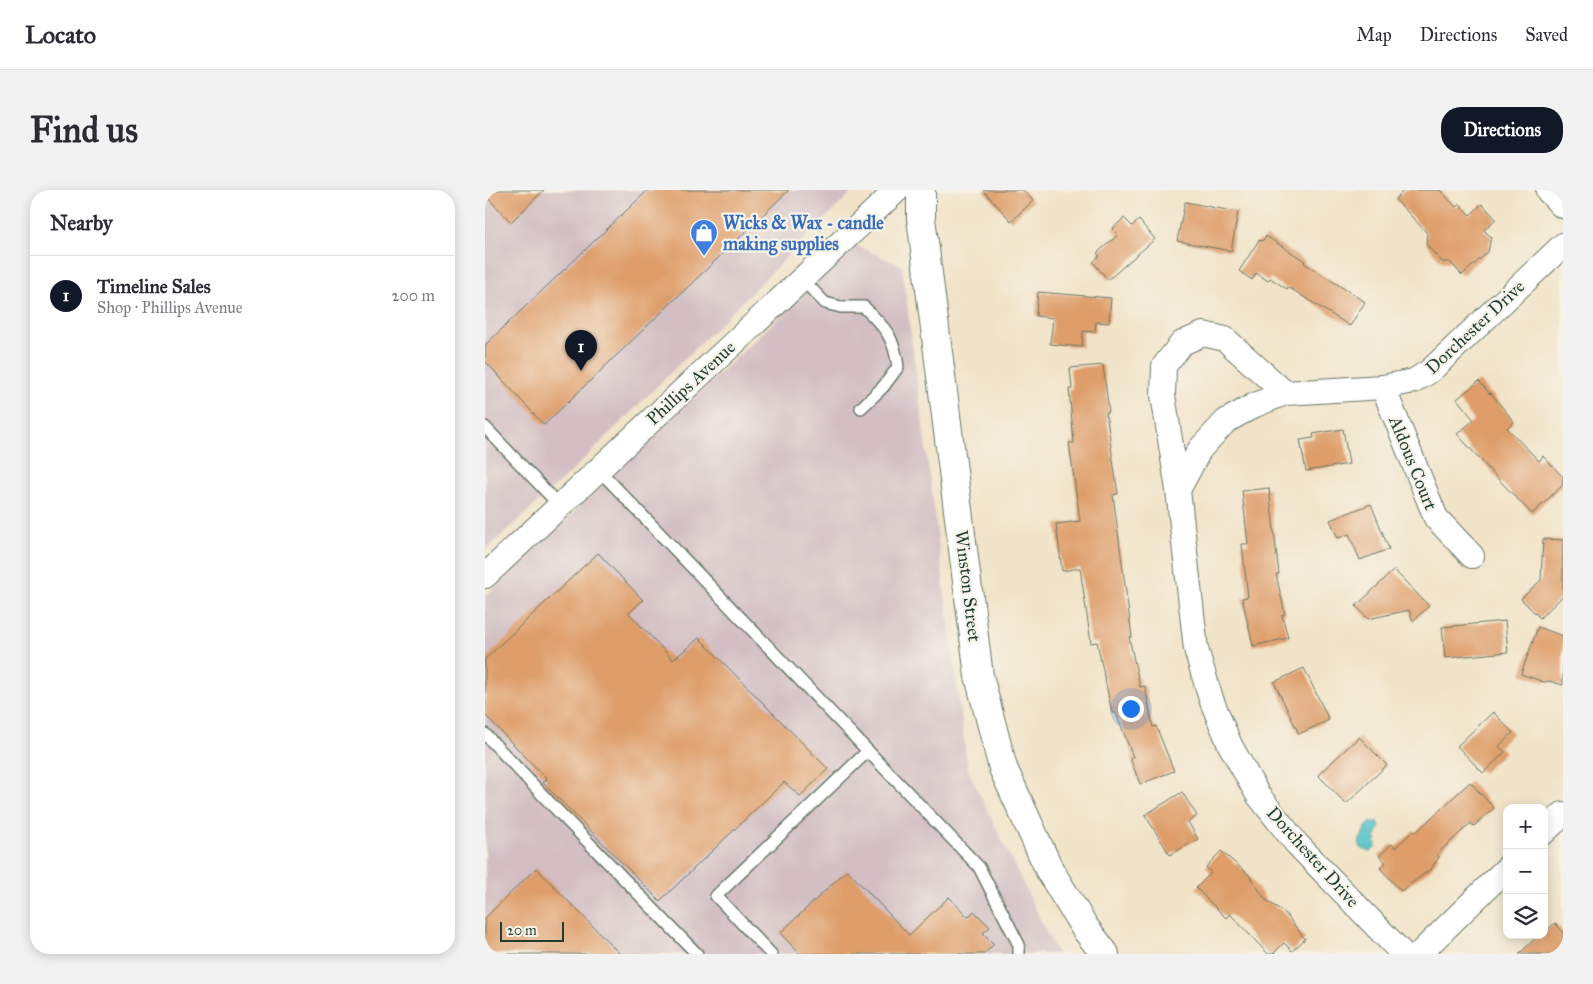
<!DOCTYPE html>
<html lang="en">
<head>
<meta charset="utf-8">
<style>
	body { margin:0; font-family:"IM FELL Great Primer",serif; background:#f2f2f3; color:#2b2b33 }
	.controls { position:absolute; right:15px; bottom:15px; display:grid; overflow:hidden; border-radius:10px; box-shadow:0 2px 12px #0003 }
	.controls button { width:45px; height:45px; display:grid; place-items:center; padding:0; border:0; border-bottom:1px solid #e1e1e2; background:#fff; color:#2b2b33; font:25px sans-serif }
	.scale { position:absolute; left:15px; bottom:12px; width:64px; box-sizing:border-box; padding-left:5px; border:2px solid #1f3d34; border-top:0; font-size:14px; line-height:18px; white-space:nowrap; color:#1f3d34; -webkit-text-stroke:4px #f7f3e8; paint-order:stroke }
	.you { position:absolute; left:645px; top:518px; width:18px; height:18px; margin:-12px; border:4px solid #fff; border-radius:50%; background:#1a73e8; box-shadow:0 0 0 8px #1a73e833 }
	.badge { display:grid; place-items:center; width:32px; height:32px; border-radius:50%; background:#111827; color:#fff; font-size:16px; font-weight:700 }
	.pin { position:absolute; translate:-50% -41px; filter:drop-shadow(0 1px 2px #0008) }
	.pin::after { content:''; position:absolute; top:26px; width:18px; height:15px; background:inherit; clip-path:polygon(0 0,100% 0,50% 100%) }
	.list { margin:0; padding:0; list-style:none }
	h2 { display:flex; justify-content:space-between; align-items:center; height:65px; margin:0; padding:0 20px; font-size:21px }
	h2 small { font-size:16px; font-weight:400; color:#7c7c81 }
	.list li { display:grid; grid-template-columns:32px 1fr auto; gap:15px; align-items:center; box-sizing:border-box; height:80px; padding:0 20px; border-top:1px solid #e1e1e2 }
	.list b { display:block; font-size:19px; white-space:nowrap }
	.list p { margin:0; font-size:16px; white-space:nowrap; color:#7c7c81 }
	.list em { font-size:16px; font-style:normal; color:#7c7c81 }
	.icon { flex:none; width:28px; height:28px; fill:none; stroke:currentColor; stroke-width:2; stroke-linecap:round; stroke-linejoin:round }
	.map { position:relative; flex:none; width:1078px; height:764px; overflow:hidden; border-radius:20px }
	header { display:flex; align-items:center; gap:30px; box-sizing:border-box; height:70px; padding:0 25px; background:#fff; border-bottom:1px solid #e1e1e2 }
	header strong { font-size:24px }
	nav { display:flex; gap:28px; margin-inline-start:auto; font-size:18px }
	.intro { display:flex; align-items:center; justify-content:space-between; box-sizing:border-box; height:120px; padding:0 30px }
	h1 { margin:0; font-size:35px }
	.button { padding:12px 22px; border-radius:20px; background:#111827; color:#fff; font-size:18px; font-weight:700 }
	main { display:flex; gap:30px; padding:0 30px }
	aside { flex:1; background:#fff; border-radius:20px; box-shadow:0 2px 12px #0003 }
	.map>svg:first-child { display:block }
</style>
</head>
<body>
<header>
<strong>Locato</strong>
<nav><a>Map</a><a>Directions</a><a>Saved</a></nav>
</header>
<div class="intro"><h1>Find us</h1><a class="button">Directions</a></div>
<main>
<aside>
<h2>Nearby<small></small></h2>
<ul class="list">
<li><span class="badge">1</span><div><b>Timeline Sales</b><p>Shop · Phillips Avenue</p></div><em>200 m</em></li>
</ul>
</aside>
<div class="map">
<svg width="1078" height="764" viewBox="0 0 1078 764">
	<rect width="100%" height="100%" fill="#f7f3e8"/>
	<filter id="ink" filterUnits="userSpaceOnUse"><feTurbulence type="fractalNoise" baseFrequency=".02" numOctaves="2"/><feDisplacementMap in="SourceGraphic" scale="10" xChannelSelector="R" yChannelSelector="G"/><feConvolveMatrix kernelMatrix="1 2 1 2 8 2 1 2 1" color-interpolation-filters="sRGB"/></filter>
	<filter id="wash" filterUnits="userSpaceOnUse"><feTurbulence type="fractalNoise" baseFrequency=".0096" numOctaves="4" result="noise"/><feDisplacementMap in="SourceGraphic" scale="20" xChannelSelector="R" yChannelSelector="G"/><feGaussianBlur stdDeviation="1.12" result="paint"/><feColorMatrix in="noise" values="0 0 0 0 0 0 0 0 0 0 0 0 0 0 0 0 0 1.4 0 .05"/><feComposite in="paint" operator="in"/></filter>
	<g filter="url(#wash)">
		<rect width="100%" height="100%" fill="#f1e3c7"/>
		<!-- industrial -->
		<g fill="#d2bec3">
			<path d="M0,0H369L89,279L0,361Z"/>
			<path d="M370,55L417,76L483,580L572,764H0V406Z"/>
		</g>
		<!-- water -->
		<path fill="#55c3cb" stroke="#3a8080" d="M886,632L893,633L895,637L890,648L891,657L885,662L876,658L874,652L881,637Z"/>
		<g id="blocks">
			<!-- building -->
			<g fill="#de9d69">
				<path d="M0,0H59L26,32L0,5Z"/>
				<path d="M163,0H304L59,235L0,171V155Z"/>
				<path d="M498,0H538L548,11L526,31Z"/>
				<path d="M919,0H955L971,17L974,14L985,25L997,14L1011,29L999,40L1006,47L1003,62L977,85L965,72H957L941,54L942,43L910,9Z"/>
				<path d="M700,12L753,22L746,61L692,51Z"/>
				<path d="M639,28L647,36L654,30L670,49L623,90L608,72L615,66L612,63L633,45L627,39Z"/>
				<path d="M781,46L820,71L819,73L880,112L865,136L803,97L802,99L785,88L783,91L771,83L767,90L754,81L774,50L777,51Z"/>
				<path d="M553,102L626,108L624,133L611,132L610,142L598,141L597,157L565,154L568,128L551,126Z"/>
				<path d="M618,175L624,222H621L633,304L628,305L647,447H644L655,497L660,496L668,537L671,536L689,581L655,594L645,568L648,567L631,523H627L612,452L606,453L595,378L577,381L571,334L595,331L584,253H589L584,199H587L585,178Z"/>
				<path d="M994,191L1005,204L1006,203L1029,232L1022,238L1054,271L1058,266L1078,287V295L1047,324L1015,291L972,244L989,230L972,209Z"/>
				<path d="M858,239L864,274L821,281L815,250L829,248L828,244Z"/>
				<path d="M784,298L794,384H791L800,424L797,425L803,448L768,456L757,408L763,407L757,354H763L757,301Z"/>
				<path d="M886,314L904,359L875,370L864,344L853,348L845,330Z"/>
				<path d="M1058,349L1078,350V406L1055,428L1036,409L1056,390Z"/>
				<path d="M113,363L158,410L144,423L188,470L214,448L343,579L315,606L299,592L175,711L58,593L62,589L0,525V469Z"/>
				<path d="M909,380L944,416L928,431L924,420L883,429L871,416Z"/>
				<path d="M1020,431L1023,462L960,468L957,437Z"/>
				<path d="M1053,437L1078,446V495L1064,491L1059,492L1036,484Z"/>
				<path d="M819,478L844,530L814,544L789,492Z"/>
				<path d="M1008,522L1028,543L1014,556L1020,562L998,583L972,556Z"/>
				<path d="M874,547L902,575L861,614L833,585Z"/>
				<path d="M985,592L1009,618L989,636L986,633L952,664L954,667L946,679L916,701L895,678L901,672L894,666L907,654L910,658L929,640L931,642Z"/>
				<path d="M697,602L712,626L703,632L713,649L685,665L660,625Z"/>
				<path d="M736,661L763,684L781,710L800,723L820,749L807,761L799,753L788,764H783L745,724L741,728L711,698L726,683L721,677Z"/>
				<path d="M51,678L135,764H0V728Z"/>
				<path d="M362,680L424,745L464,707L483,727L489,721L505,737L498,743L509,754L499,764H315L295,743Z"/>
				<path d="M1070,733L1078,742V764H1034L1054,745H1059V743Z"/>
			</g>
		</g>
	</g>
	<g filter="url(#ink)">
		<use href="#blocks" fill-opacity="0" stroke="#687767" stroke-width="1"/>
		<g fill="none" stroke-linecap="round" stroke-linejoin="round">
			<defs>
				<g id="service">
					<path d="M318,90L340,113L356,117H379C400,138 409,146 413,177L398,197L376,218"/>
					<path d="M0,237L75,316"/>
					<path d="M113,279L494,677L534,755V764"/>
					<path d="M0,544L67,615L212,764"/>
					<path d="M286,764L231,706L383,561"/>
				</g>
				<g id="minor">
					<path d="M898,197L951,328L987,366"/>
					<path d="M693,300L678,205L679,176L697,153L718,144L740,149L800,203"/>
					<path d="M0,386L412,0"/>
					<path d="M1059,642L1078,624"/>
					<path d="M918,764L811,653L773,605L745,555L726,509L711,459L693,300L715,259L741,231L770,215L800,203L898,197L929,191L945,181L1078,55"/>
					<path d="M934,764L1022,678"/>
				</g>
				<g id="tertiary">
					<path d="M436,0V28L494,486L518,578L565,681L600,738L620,764"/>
					<path d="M1065,0L1078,14"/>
				</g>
			</defs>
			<!-- service casing -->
			<use href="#service" stroke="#687767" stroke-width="14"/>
			<!-- minor casing -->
			<use href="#minor" stroke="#687767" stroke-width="26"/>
			<!-- tertiary casing -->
			<use href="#tertiary" stroke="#687767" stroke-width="30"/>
			<!-- service -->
			<use href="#service" stroke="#fff" stroke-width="11"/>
			<!-- minor -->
			<use href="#minor" stroke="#fff" stroke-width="24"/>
			<!-- tertiary -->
			<use href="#tertiary" stroke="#fff" stroke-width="28"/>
		</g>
	</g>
	<!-- icons -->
	<defs>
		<symbol id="shop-pin" viewBox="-11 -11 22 30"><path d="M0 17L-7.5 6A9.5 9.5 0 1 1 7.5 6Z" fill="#3f7fe0" stroke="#f7f3e8"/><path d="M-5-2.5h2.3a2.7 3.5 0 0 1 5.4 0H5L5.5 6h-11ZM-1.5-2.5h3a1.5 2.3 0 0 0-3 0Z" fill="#fff"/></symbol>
	</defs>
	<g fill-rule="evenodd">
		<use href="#shop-pin" x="203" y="27" width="32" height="43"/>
	</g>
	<g text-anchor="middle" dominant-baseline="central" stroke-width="4.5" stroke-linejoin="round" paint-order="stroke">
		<!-- shop labels -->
		<g font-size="18" font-weight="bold" fill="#366cbe" stroke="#f7f3e8" text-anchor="start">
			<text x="238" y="33">Wicks &amp; Wax - candle<tspan x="238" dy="21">making supplies</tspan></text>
		</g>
		<!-- street labels -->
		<g font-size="18" fill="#1f3d34" stroke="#f7f3e8">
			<text transform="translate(990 137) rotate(-43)">Dorchester Drive</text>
			<text transform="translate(206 193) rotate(-43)">Phillips Avenue</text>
			<text transform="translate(928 273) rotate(68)">Aldous Court</text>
			<text transform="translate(483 396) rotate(83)">Winston Street</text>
			<text transform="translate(828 667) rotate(48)">Dorchester Drive</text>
		</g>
	</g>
</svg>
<div class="controls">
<button>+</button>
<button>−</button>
<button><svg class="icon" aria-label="layers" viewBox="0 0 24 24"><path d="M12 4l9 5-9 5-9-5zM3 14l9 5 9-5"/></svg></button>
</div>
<div class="scale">20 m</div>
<div class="you"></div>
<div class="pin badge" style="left:96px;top:181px">1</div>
</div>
</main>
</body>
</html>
